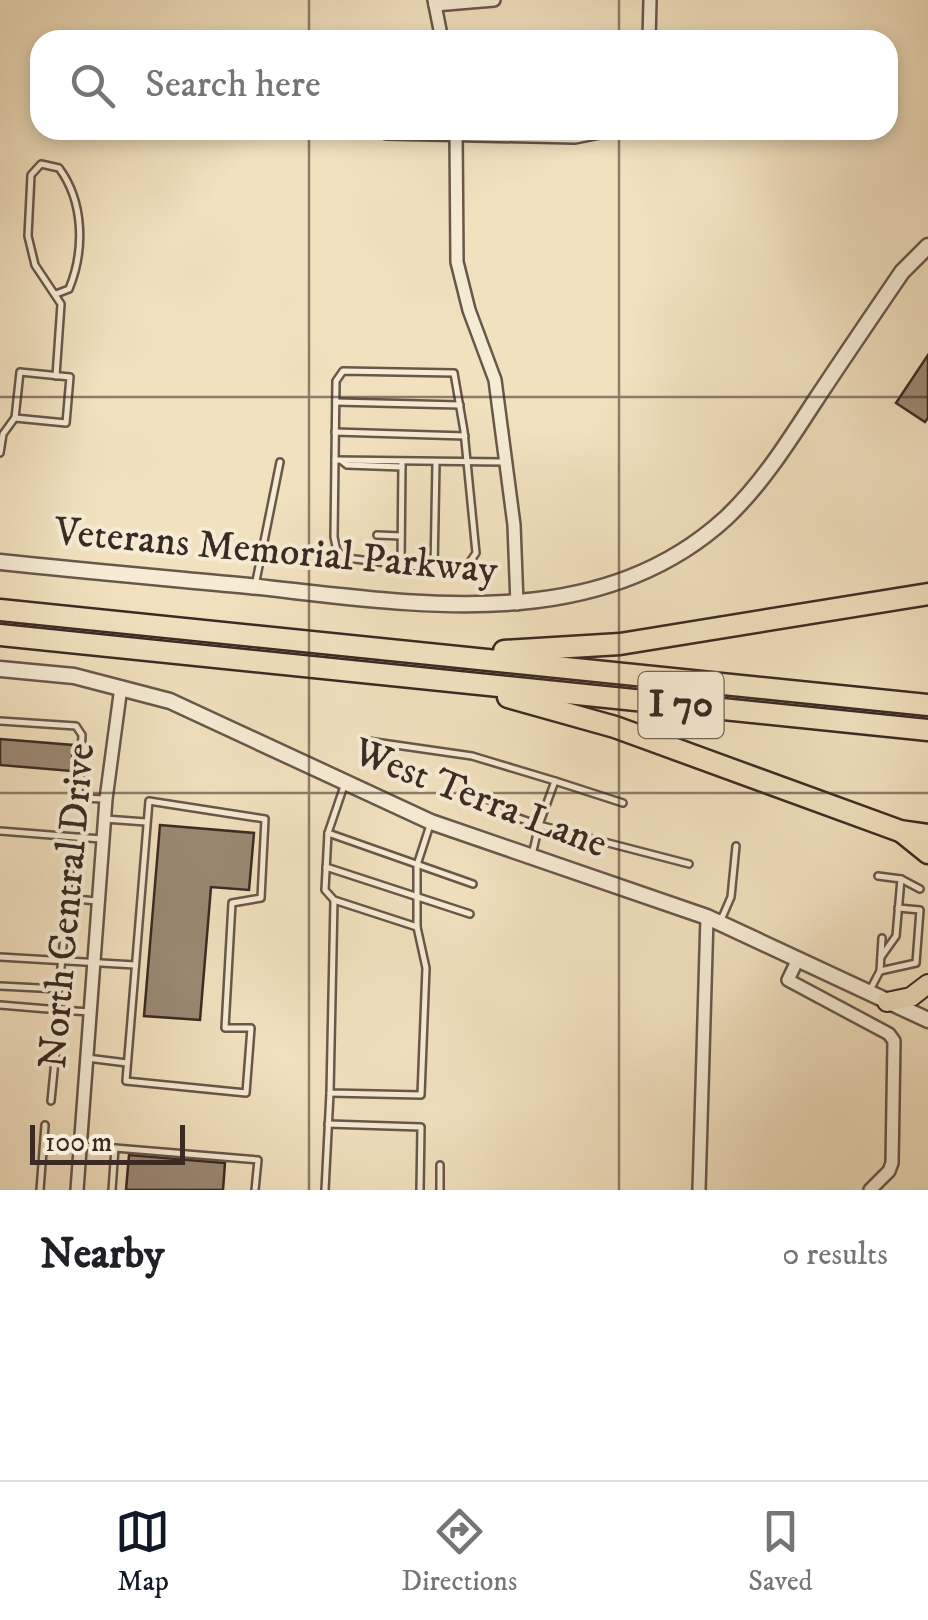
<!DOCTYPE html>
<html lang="en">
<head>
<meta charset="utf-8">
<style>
	body { margin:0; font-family:"IM FELL DW Pica",serif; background:#f2f2f2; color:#202124 }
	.scale { position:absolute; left:30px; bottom:25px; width:155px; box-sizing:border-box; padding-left:10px; border:5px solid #3b2923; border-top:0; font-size:28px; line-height:35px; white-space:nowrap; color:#3b2923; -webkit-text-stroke:8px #f6ecd5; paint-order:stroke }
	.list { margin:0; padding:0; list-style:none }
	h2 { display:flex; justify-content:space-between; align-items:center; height:130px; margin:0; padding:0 40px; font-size:42px }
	h2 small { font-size:32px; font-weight:400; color:#757577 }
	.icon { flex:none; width:55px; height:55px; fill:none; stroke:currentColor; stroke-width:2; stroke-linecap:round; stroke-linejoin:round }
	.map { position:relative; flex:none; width:928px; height:1190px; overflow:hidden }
	.search { position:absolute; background:#fff; box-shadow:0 5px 15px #0003; left:30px; right:30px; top:30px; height:110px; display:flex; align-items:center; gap:25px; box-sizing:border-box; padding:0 35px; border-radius:30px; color:#757577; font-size:38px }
	.sheet { height:290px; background:#fff }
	nav { display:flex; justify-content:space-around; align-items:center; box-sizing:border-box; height:140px; border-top:2px solid #e0e0e0; background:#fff; font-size:28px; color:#757577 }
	nav a { display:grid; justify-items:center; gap:5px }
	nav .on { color:#111827 }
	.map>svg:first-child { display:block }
</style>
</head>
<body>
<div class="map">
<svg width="928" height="1190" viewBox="0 0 928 1190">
	<rect width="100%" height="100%" fill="#f1e1bf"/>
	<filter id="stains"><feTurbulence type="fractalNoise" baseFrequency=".002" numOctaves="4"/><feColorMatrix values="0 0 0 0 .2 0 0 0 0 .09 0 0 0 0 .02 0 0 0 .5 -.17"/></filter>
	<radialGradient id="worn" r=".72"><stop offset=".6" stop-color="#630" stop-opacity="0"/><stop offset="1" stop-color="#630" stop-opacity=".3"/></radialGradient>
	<!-- building -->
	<g fill="#9a8974" stroke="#3b2923" stroke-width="2.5">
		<path d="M928,355V418L925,422L896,403Z"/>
		<path d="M0,739L73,745L71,771L0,765Z"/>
		<path d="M160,825L254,833L249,890L211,887L200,1020L144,1016Z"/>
		<path d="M129,1155L225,1163L223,1190H126Z"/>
	</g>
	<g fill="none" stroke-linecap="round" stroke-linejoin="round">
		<defs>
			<g id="service">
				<path d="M56,294L69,289C85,250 84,202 59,168L41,164L31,175L28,236L35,265L61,304L56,376"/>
				<path d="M343,371L454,373L464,431L476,553L467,566L441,570L347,558L337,551L334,537L336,381Z"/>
				<path d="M20,372L70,377L66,423L15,418Z"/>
				<path d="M336,402L460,405"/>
				<path d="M335,432L465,436"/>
				<path d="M0,453L3,434L14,419"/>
				<path d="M335,460L503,462"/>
				<path d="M342,461L347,465L402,467"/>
				<path d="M377,535L401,536"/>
				<path d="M401,564L402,462"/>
				<path d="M434,569L436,463"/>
				<path d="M255,586L280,462"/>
				<path d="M0,721L76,726L82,735L79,791L84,798L103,799"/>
				<path d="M368,741L472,756L555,781"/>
				<path d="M344,786L328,833L325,890L334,900L417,927V865L430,825"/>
				<path d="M149,801L265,819L261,898L232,903L225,1028H251L246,1093L126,1081Z"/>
				<path d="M472,802L539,825L532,855"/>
				<path d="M623,803L555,781L539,825L689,864"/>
				<path d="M105,819L146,822"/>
				<path d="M0,831L101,839"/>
				<path d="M328,833L473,884"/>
				<path d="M326,867L470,914"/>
				<path d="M878,876L901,879L920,889"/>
				<path d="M75,899L97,901"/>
				<path d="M334,900L330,1093L421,1095L426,968L417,927"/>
				<path d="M721,920L731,897L736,846"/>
				<path d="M0,957L135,965"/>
				<path d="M881,957L896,936L901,879"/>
				<path d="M880,971L916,963L920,910L898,908"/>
				<path d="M0,986L59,989L66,914L75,899L80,837"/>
				<path d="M870,990L880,971L882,938"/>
				<path d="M0,1005L60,1010"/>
				<path d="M87,1058L127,1063"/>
				<path d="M51,1101L60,1010L90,1012"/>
				<path d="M328,1124L421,1127L420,1190"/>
				<path d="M80,1146L115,1148L112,1190"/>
				<path d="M115,1148L258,1160L255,1190"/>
				<path d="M40,1190L45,1125"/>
				<path d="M325,1190L330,1093"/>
				<path d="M440,1190V1165"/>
			</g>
			<g id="minor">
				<path d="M434,0L442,40"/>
				<path d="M435,5L494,0"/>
				<path d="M649,40L650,0"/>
				<path d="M456,130L457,262L469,310L495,380L514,525L517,604"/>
				<path d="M386,133L575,137L610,130"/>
				<path d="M798,959L788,980L889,1034L894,1041L892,1163L889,1171L870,1190"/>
				<path d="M77,1190L106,799L121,687"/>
				<path d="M699,1190L707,917"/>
			</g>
			<g id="tertiary">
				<path d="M0,562C83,571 166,578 249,586C409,603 595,638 726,518C761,485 787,444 813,404C842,360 872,316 902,272L928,246"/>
				<path d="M0,669L74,676L170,701L431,822L707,917L928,1020"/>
			</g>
			<path id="primary" d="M887,1002L911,997L928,984"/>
			<g id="motorway">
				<path d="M0,610L928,705"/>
				<path d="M0,635L928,730"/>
				<path d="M504,651L620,644L928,594"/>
				<path d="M508,697L615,727L900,831L928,835"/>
				<path d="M902,832L928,853"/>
			</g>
		</defs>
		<!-- service casing -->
		<use href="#service" stroke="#68574a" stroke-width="10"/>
		<!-- minor casing -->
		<use href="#minor" stroke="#68574a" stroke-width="16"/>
		<!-- tertiary casing -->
		<use href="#tertiary" stroke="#68574a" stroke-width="19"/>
		<!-- primary casing -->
		<use href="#primary" stroke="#3b2923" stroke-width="22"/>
		<!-- motorway casing -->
		<use href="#motorway" stroke="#3b2923" stroke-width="25"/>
		<!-- service -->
		<use href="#service" stroke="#f6ecd5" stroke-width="5"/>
		<!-- minor -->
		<use href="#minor" stroke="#f6ecd5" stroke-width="11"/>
		<!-- tertiary -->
		<use href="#tertiary" stroke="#f6ecd5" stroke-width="14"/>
		<!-- primary -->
		<use href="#primary" stroke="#f1e1bf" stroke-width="18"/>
		<!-- motorway -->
		<use href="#motorway" stroke="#f1e1bf" stroke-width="20"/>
	</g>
	<!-- grid -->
	<path fill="none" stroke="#3b2923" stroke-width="2.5" stroke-opacity="0.55" d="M309,0V40M619,0V40M309,130V1190M619,130V1190M0,397H928M0,793H928"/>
	<g text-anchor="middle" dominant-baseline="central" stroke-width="8" stroke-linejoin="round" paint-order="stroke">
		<!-- shield labels -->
		<rect fill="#f6ecd5" stroke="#736458" stroke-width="2.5" x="638.5" y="672" width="85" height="66" rx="8"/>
		<g font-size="38" font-weight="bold" fill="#3b2923">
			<text x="681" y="705">I 70</text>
		</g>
		<!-- street labels -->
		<g font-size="40" fill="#3b2923" stroke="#f6ecd5">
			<text transform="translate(276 552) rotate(5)">Veterans Memorial Parkway</text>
			<text transform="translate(480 799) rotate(21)">West Terra Lane</text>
			<text transform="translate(68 906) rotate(-85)">North Central Drive</text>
		</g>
	</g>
	<rect width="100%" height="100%" filter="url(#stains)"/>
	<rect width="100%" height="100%" fill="url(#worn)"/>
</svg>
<div class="scale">100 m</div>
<div class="search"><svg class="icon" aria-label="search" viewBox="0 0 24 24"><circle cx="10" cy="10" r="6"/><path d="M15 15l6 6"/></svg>Search here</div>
</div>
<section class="sheet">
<h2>Nearby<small>0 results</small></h2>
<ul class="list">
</ul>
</section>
<nav>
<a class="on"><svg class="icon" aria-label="map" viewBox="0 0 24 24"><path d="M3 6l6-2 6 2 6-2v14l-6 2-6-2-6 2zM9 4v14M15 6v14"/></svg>Map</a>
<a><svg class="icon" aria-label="directions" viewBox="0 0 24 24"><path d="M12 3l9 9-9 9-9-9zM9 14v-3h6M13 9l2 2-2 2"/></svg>Directions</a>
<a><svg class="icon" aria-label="saved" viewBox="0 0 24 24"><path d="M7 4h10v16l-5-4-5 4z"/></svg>Saved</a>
</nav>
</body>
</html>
